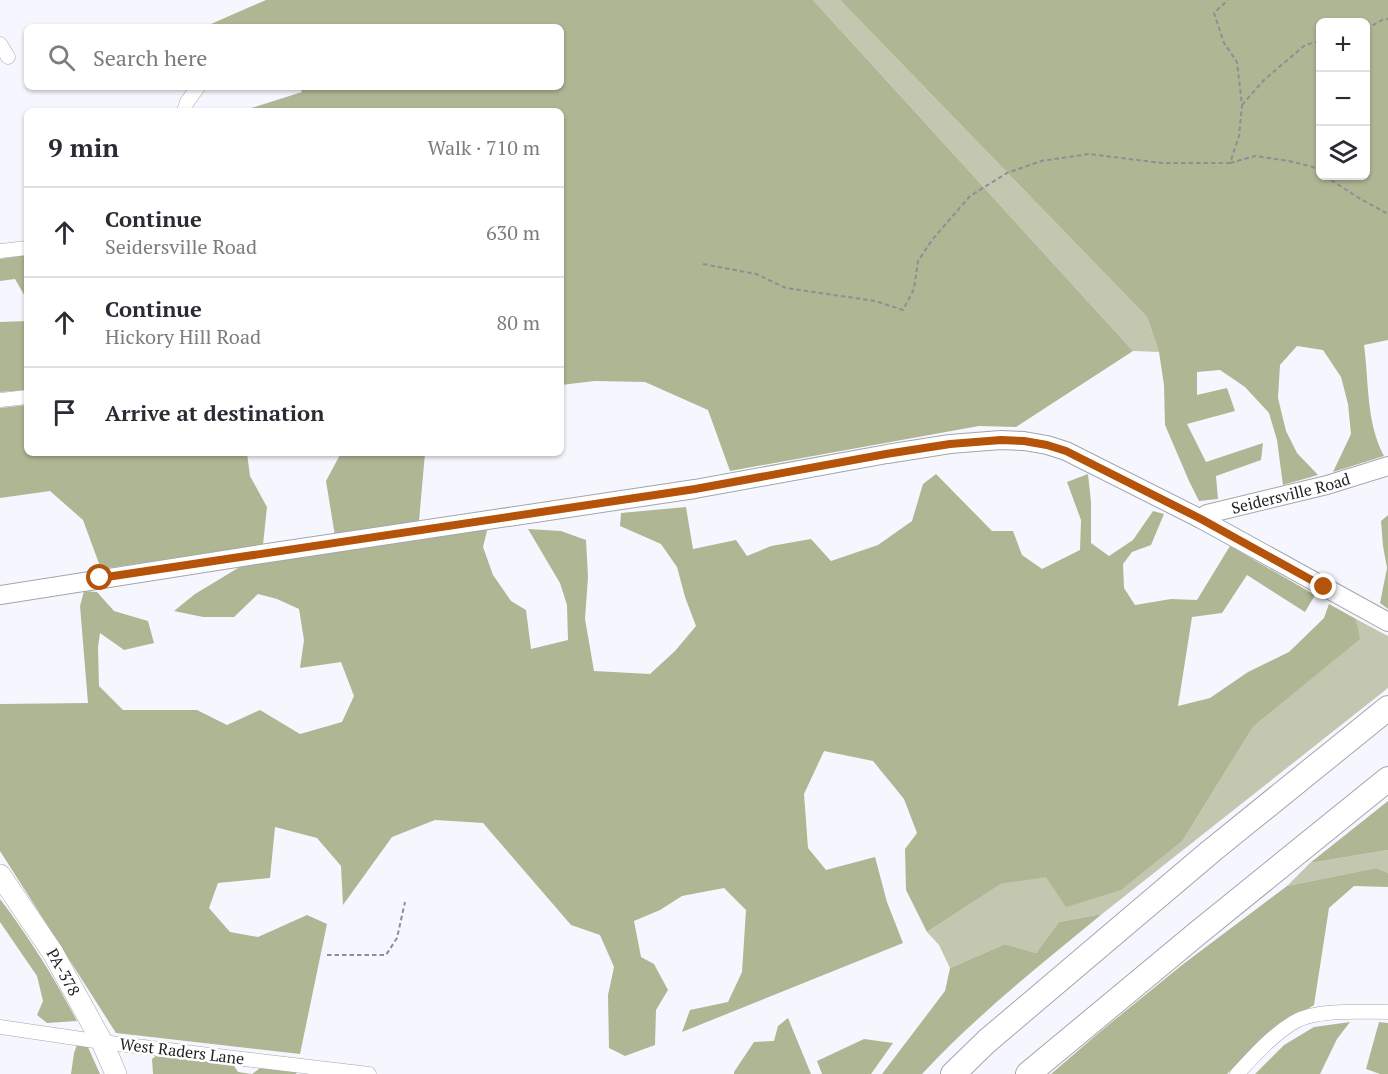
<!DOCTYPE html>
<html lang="en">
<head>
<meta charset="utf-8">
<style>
	body { margin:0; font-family:"PT Serif",serif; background:#f7f7f7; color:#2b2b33 }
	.controls { position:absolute; right:18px; top:18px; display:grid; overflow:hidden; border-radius:9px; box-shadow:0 2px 4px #0004 }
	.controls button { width:54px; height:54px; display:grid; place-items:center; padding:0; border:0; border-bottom:2px solid #e1e1e2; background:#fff; color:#2b2b33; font:30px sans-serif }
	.stop { position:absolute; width:18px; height:18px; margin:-14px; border:4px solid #b45309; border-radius:50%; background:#fff }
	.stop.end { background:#b45309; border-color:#fff; box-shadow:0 2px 6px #0008 }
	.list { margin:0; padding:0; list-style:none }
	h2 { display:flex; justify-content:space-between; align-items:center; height:78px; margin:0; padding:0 24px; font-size:26px }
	h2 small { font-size:20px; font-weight:400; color:#7c7c81 }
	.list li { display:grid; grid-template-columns:39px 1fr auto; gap:18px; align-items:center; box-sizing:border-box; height:90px; padding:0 24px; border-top:2px solid #e1e1e2 }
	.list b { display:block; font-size:22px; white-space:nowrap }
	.list p { margin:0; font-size:20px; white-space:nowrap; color:#7c7c81 }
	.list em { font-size:20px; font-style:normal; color:#7c7c81 }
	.icon { flex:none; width:33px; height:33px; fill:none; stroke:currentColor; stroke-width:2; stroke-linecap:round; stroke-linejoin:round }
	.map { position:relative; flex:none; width:1388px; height:1074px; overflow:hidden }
	.search { position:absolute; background:#fff; box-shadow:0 2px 4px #0004; left:24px; top:24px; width:540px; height:66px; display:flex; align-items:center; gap:15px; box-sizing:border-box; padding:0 21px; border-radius:9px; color:#7c7c81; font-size:22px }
	.panel { position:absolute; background:#fff; box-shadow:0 2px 4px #0004; left:24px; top:108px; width:540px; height:348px; border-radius:9px }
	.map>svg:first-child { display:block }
</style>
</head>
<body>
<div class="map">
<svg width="1388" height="1074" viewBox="0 0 1388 1074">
	<rect width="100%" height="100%" fill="#f6f7fe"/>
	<!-- green -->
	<g fill="#c3c7b0">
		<path d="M813,0H840L1147,317L1159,352L1133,351Z"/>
		<path d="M1356,619L1388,636V688L1102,914L1059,922L1036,953L1005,944L950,968L939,945L927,932L1001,884L1046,876L1183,840L1253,727L1359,639Z"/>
		<path d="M1388,850V873L1376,868L1287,886L1310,863Z"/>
	</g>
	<!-- forest -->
	<g fill="#afb694" fill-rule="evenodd">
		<path d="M266,0H813L1133,351L1016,427L979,426L730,471L708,410L645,382L595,381L561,385V111H242L302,92L300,87H561V27H204Z"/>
		<path d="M840,0H1388V340L1364,345C1369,382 1366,422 1384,456L1333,472L1351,434L1348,404L1341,377L1323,350L1297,346L1280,365L1278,398L1286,431L1297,453L1318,475L1283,485L1277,440L1269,413L1245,387L1220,370L1197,372V395L1227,388L1235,411L1187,424L1206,462L1263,443L1261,460L1216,476L1218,499L1199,501L1189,481L1165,425L1164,385L1159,352L1147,317ZM1320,22H1366V176H1320Z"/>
		<path d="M27,255V300L15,279L0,281V259Z"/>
		<path d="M27,321V390L0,392V322Z"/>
		<path d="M27,405V453H247L250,476L267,507L263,545L101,569L83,520L50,491L0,498V408Z"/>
		<path d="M341,453H425L419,521L335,536L326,481Z"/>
		<path d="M936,474L992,531H1013L1022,555L1042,569L1080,550L1081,520L1067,482L1088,474L1091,502V543L1109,556L1133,540L1153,511L1164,514L1151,545L1132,552L1123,564L1124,588L1135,605L1171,599L1197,600L1230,546L1315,595L1305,612L1247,575L1222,613L1192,617L1178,706L1210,698L1248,672L1289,652L1324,618L1329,604L1356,619L1360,639L1253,727L1183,840L1121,890L1066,907L1046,877L1001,884L927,932L906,890L905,849L917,833L904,799L873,761L824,751L804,794L808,848L826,870L875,857L887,902L903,943L682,1032L690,1010L728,1002L742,972L746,910L724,888L682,896L660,910L634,921L641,957L654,964L668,990L656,1010L655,1045L625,1056L609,1048L608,995L614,967L600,935L571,925L483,823L435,820L392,837L343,905L341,866L317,838L275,827L270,878L218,883L209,908L230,932L258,937L307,915L327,924L300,1054L116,1033L0,851V704L88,703L80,606L84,591L97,592L114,611L148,621L154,643L124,650L100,633L98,647L99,686L123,710H197L227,725L260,710L300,734L342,722L354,696L341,662L300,668L304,640L299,609L277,599L258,594L234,617H203L174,611L195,594L243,565L488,527L483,547L493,575L511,601L526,610L531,649L568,640L567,605L560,583L528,529L561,531L586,540L588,577L585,619L594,671L650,674L675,651L696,626L685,597L677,567L661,544L620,526L621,513L686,507L693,549L736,540L747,556L771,546L811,539L831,561L878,545L912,521L923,484Z"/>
		<path d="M1388,515V609L1380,603L1387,568L1383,546L1381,521Z"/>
		<path d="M1388,801V850L1310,863Z"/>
		<path d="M1376,868L1388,873V887L1354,886L1329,908L1314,1005L1261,1039L1227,1074H1051L1101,1031L1182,965L1287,886Z"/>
		<path d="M0,899C29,937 55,979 77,1021L47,1023L37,1015L43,1001L37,976L0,922Z"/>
		<path d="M1102,914C1040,965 977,1015 922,1074H882L945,991L950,968L1005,944L1036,953L1059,922Z"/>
		<path d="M788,1018L811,1074H734V1072L754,1042L774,1041L778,1026Z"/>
		<path d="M1350,1022L1337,1039L1320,1074H1255L1284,1045L1314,1027Z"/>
		<path d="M1379,1022L1388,1023V1074H1380L1366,1069Z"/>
		<path d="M864,1039L893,1043L871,1074H822L817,1061Z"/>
		<path d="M78,1042L87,1045L100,1074H71L74,1053Z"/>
		<path d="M159,1053L231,1061L238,1072L252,1074L263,1066L297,1071L296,1074H153L152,1059Z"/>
	</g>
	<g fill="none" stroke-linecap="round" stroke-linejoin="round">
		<defs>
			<g id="street">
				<path d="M0,44L8,57"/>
				<path d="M184,111L187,102L198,87"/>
				<path d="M0,251L27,248"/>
				<path d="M0,400L27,397"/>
				<path d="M0,1027L102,1042L369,1074"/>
				<path d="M1237,1074C1255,1055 1273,1034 1296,1021C1318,1009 1363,1012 1388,1012"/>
			</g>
			<g id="secondary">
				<path id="s1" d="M1201,519L1207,514L1327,485L1388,466"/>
				<path d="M0,595L268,553L695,489L887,454L950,444L1001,440L1024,441L1047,445L1066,451L1201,519L1388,622"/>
			</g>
			<g id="primary">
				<path id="s2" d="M0,875L53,953L102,1042L116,1074"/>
			</g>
			<g id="highway">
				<path d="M953,1074L987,1041L1210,852L1388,708"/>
				<path d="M1028,1074L1199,932L1388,779"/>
			</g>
		</defs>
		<!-- street casing -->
		<use href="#street" stroke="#a4a5ab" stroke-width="15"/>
		<!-- secondary casing -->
		<use href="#secondary" stroke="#a4a5ab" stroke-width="20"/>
		<!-- primary casing -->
		<use href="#primary" stroke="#a4a5ab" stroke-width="22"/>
		<!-- highway casing -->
		<use href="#highway" stroke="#a4a5ab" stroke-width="26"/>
		<!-- path -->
		<g stroke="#8e8f94" stroke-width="2" stroke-dasharray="4.5 3" stroke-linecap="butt">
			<path d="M1366,29L1382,20L1388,19"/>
			<path d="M1242,105L1264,80L1305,45L1320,41"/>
			<path d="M1230,163L1255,156L1289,161L1313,167L1320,173"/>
			<path d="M1325,176L1359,198L1388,214"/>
			<path d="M703,264L756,274L786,288L875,301L903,310L914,289L918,261L932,240L970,196L1007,173L1041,161L1089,154L1162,163H1230L1239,136L1242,105L1237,62L1224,43L1214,13L1228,0"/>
			<path d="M327,955H386L397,938L405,902"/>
		</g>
		<!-- street -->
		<use href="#street" stroke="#fff" stroke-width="14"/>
		<!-- secondary -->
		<use href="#secondary" stroke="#fff" stroke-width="18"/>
		<!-- primary -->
		<use href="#primary" stroke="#fff" stroke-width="21"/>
		<!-- highway -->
		<use href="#highway" stroke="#fff" stroke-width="24"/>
	</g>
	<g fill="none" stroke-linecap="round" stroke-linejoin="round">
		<!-- route -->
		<path stroke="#b45309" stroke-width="8" d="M100,578L695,489L886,454L950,444L1001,440L1024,441L1047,445L1066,451L1201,519L1324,587"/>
	</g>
	<g text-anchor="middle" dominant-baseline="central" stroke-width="5" stroke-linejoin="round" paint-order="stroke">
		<!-- street labels -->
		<g font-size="16" fill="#1f1f22" stroke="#fff">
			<text stroke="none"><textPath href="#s1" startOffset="94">Seidersville Road</textPath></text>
			<text stroke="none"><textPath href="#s2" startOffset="116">PA-378</textPath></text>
			<text transform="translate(182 1051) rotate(7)">West Raders Lane</text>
		</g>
	</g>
</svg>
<div class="controls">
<button>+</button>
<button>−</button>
<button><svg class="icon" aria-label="layers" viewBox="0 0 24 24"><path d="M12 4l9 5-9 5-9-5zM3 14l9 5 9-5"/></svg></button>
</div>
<div class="stop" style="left:100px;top:578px"></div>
<div class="stop end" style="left:1324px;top:587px"></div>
<div class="search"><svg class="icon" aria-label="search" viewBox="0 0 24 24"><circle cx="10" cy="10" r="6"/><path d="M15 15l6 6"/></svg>Search here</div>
<section class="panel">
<h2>9 min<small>Walk · 710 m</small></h2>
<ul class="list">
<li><svg class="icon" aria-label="ahead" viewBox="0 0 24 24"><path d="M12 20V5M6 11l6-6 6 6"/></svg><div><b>Continue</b><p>Seidersville Road</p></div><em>630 m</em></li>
<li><svg class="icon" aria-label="ahead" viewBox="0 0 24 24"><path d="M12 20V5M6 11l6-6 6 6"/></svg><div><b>Continue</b><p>Hickory Hill Road</p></div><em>80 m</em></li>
<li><svg class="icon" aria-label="arrive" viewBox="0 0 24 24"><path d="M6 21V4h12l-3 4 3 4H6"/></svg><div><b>Arrive at destination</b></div></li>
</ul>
</section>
</div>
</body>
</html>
